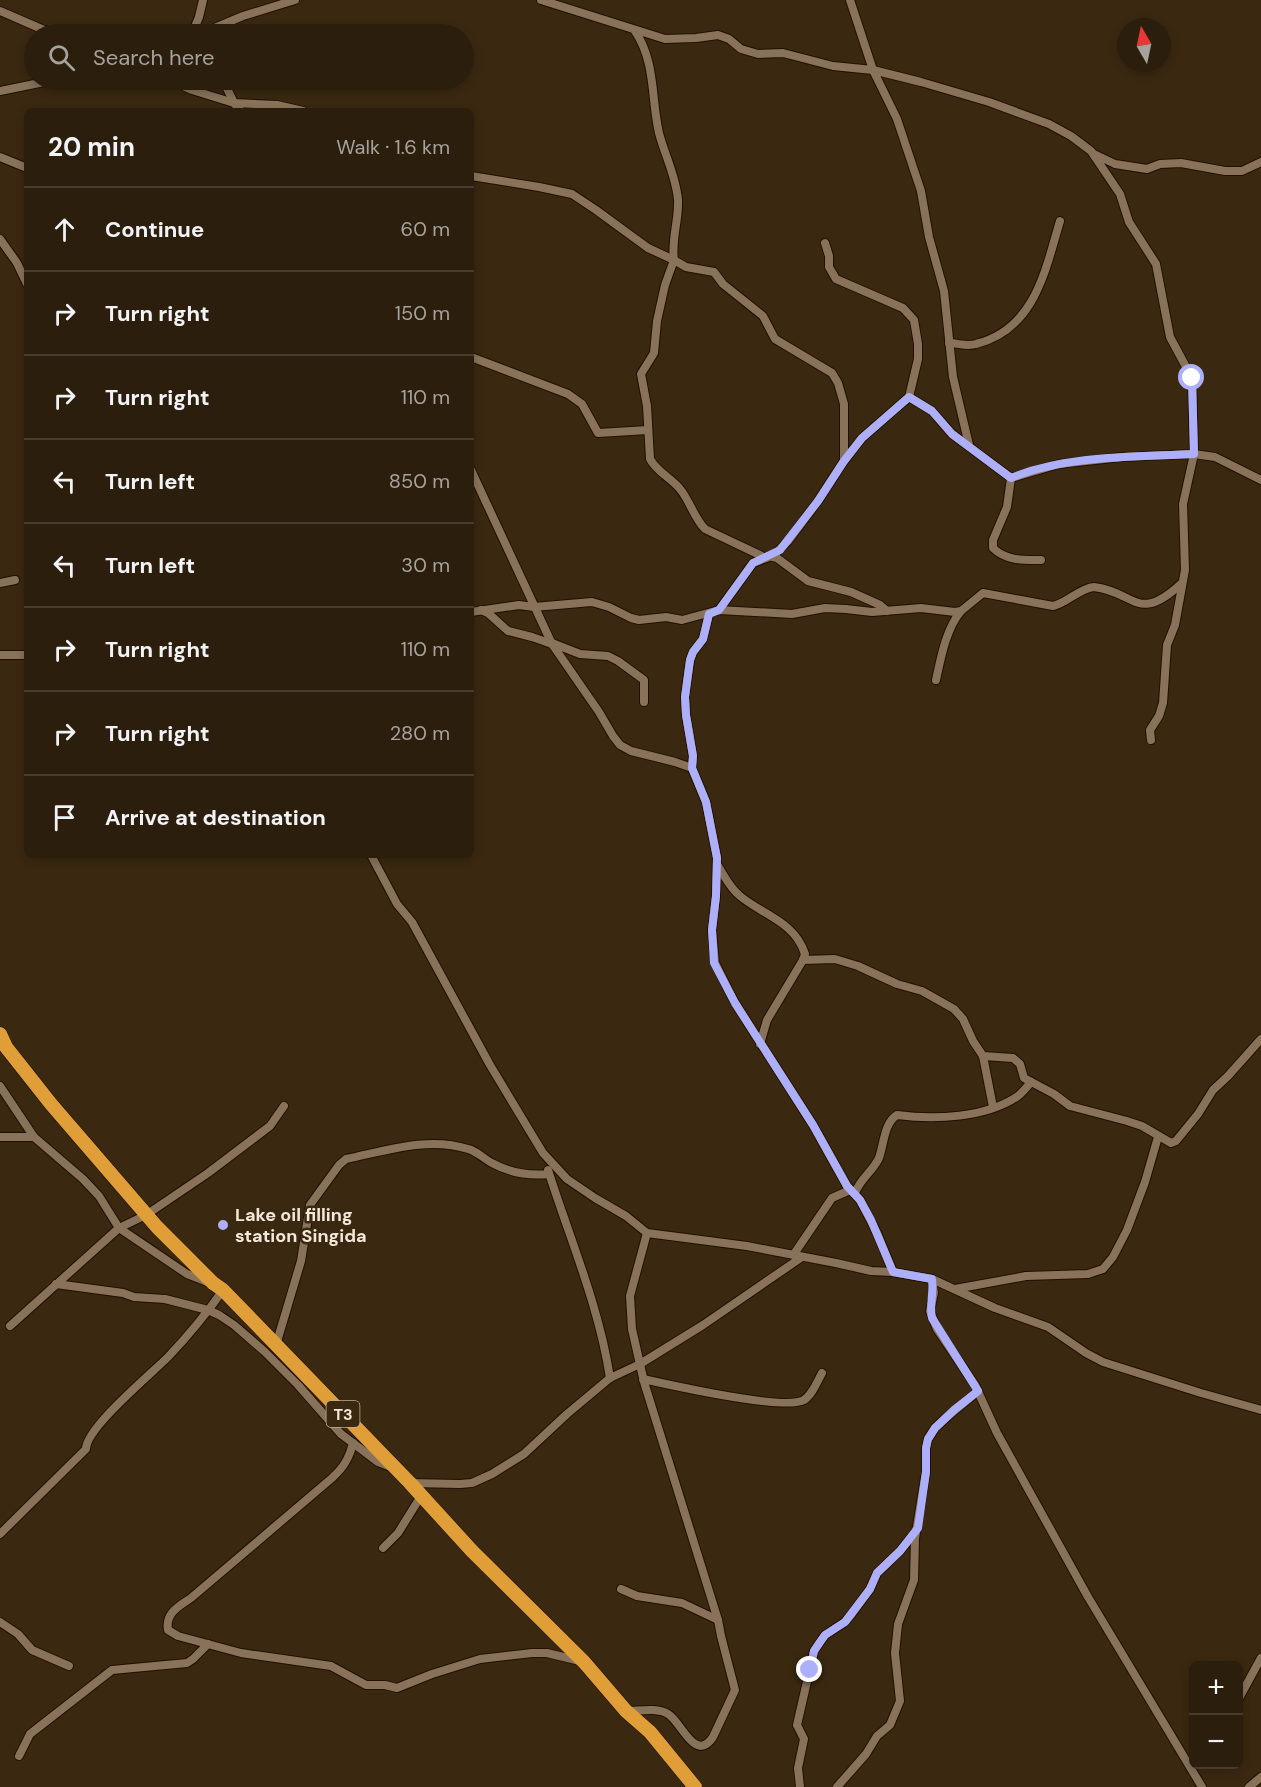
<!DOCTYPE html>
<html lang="en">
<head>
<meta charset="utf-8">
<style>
	body { margin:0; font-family:"DM Sans",sans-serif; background:#342716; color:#f1f3f6 }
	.controls { position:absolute; right:18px; bottom:18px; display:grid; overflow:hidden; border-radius:9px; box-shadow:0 3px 9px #0003 }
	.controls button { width:54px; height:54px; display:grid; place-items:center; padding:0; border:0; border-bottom:2px solid #483c2e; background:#2c1e0d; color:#f1f3f6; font:30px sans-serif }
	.compass { position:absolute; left:1117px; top:18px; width:54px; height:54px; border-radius:50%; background:#2c1e0d; box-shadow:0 3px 9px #0003; rotate:351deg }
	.stop { position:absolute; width:18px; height:18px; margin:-14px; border:4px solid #adaffb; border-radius:50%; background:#fff }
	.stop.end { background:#adaffb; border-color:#fff; box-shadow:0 2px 6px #0008 }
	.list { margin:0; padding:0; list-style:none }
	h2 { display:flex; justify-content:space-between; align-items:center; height:78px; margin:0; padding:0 24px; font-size:26px }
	h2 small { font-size:20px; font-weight:400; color:#a6a29d }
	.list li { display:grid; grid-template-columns:39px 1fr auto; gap:18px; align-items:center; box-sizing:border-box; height:84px; padding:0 24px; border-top:2px solid #483c2e }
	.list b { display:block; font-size:22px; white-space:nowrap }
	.list em { font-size:20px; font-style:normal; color:#a6a29d }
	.icon { flex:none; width:33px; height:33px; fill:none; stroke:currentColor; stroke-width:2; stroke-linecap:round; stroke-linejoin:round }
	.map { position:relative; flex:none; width:1261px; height:1787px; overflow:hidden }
	.search { position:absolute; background:#2c1e0d; box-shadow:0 3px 9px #0003; left:24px; top:24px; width:450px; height:66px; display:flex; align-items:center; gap:15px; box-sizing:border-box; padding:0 21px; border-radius:33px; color:#a6a29d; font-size:22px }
	.panel { position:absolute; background:#2c1e0d; box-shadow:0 3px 9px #0003; left:24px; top:108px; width:450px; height:750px; border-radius:9px }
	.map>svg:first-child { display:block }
</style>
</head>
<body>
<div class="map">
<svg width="1261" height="1787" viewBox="0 0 1261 1787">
	<rect width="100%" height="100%" fill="#3a2811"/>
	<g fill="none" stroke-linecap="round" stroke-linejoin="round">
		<defs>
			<g id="minor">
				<path d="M541,0L665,39L696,38L718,35L729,39L741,49L758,54L783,53L833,66L873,70L921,82L989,102L1049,124L1071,136L1091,151L1120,194L1129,222L1156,264L1170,337L1192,378L1194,454L1183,504L1185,570L1175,625L1167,645L1163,703L1159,716L1150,730L1151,740"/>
				<path d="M850,0L873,70L897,119L921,191L929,237L944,291L953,377L969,445"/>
				<path d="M0,11L44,30L66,34"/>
				<path d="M635,31C656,62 651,99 659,133C665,156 676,176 678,200C679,220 671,240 674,260L686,267L714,272L723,284L763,316L775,339L832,373L838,383L844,404V461"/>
				<path d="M192,34L199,17L203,0"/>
				<path d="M200,34L243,16L295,0"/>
				<path d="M170,80L192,90L234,103L277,105L303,111"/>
				<path d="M223,80L234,103L241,111"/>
				<path d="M0,91L54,80"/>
				<path d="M1094,154L1115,164L1147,169L1160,164L1181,163L1225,171H1242L1261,162"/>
				<path d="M0,157L27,168"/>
				<path d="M471,176L539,187L572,194L596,210L648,248L674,260L665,285L657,321L654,353L641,374L647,406L650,459C657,472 671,478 680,489C690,501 694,518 705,529L766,558"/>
				<path d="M0,239L17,263L27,284"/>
				<path d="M949,343C959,343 966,347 976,344C1035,329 1045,271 1060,221"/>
				<path d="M471,357L568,394L582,404L598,433L648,430"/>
				<path d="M909,397L932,411L952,434L1011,478"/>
				<path d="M471,470L552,644L599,712L613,736L620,745L631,751L675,762L692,768L706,802L717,858L716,896L712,930L715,963L735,1003L813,1125L847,1186L860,1200L877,1233L893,1272"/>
				<path d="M1011,478L1059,464L1122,457L1194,454L1215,457L1261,480"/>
				<path d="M1011,478L1007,507L993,540V548C1006,561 1024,560 1041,560"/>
				<path d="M769,556L777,558L808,581L851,592L880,605L887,611"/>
				<path d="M0,583L15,580"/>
				<path d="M481,610L488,613L508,631L532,637L552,644"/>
				<path d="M719,610L753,563L774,555L788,541L818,501L844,461L862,438L909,397L918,359V344L914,320L903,308L836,279L829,267V256L825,243"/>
				<path d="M471,612L519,605L534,607L592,602L609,607L631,618L639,620L666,617L682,620L719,610L792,614L825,608L846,609L872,612L921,608L955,612L961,611L983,593L1053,606C1067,603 1080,588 1094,587C1136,592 1137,624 1181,584"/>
				<path d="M552,643L580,654L608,656L618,661L644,680V702"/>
				<path d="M0,655H27"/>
				<path d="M936,680C941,657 946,629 961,611"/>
				<path d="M692,768L693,756L686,715L685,697L690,660L693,652L703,639L709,614"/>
				<path d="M371,855L397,904L412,922L490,1065L543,1153L567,1179L595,1198L626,1216L647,1233L747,1246L836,1263L871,1271L893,1272L932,1279L995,1308L1048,1327L1086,1353L1103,1362L1201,1393L1261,1410"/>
				<path d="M718,866C725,877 730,888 740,896C763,915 795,922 805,954L803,960L767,1020L760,1044"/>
				<path d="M803,960L835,959L858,966L897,984L922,991L954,1009L963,1019L973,1041L983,1056L993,1107"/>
				<path d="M983,1056L1013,1058L1020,1064L1024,1078L1054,1094L1070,1106L1127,1121L1142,1126L1171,1143L1176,1141L1198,1114L1213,1090L1228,1076L1261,1039"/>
				<path d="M0,1086L34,1137"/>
				<path d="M0,1137H34L83,1179L99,1196L119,1228L187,1274L210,1283"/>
				<path d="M548,1170C570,1239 599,1306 610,1378"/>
				<path d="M855,1193C860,1179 873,1171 879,1158C884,1144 884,1123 897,1115C934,1120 986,1118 1018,1096C1023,1092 1027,1087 1031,1082"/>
				<path d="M794,1254L832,1198L850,1190"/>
				<path d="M932,1279L934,1293L930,1311L937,1329L975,1385L997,1433L1088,1597L1202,1787"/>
				<path d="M56,1284L123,1293L134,1297L165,1299L208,1310L219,1315L234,1325L265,1352L298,1385L341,1434L378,1462L391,1467"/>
				<path d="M955,1289L1026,1276L1088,1274L1103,1269L1113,1257L1127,1230L1145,1182L1158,1137"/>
				<path d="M10,1326L119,1228L146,1215L208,1173L270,1126L284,1106"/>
				<path d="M276,1345L301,1261L310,1205L339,1165L346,1159C385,1151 428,1136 468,1149C477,1151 484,1159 492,1163C510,1173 529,1176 549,1174"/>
				<path d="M643,1379C670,1385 785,1411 804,1400C812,1395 817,1382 822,1373"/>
				<path d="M353,1443C349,1459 343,1468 332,1478L191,1598C179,1606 165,1613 168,1630L178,1636L241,1653L331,1666L366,1685H385L397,1688L432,1674L480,1659L532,1653H547L580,1661"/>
				<path d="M410,1483L460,1484L472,1483L492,1474L524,1454L567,1414L610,1378L640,1364L703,1325L802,1257"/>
				<path d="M0,1534L86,1449C86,1428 151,1374 168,1357C187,1337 207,1313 223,1290"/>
				<path d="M383,1548L398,1533L421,1496"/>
				<path d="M621,1589L637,1596L682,1603L718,1620"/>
				<path d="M0,1622L18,1634L32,1650L69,1666"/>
				<path d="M1238,1700L1261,1658"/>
				<path d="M626,1711C639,1711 657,1707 668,1714C681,1721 695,1764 713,1737L735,1690L721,1636L718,1620L644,1382L632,1329L630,1296L647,1233"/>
				<path d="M19,1756L30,1734L112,1670L187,1663L193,1659L208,1644"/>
				<path d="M800,1787L798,1768L804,1739L797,1725L814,1651L825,1635L845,1622L851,1615L870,1589L877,1573L900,1551L916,1531"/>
				<path d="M837,1787L866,1754L877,1736L890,1725L900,1701L895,1653L898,1624L914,1580L915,1538L926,1472V1448L928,1439L935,1428L947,1417L978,1391"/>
				<path d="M1249,1787L1261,1777"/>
			</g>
			<path id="trunk" d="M0,1034L6,1047L51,1104L157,1227L213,1283L223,1290L410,1483L472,1551L584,1662L626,1711L650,1732L695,1787"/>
		</defs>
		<!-- minor casing -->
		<use href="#minor" stroke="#211000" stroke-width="10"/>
		<!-- trunk casing -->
		<use href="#trunk" stroke="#211000" stroke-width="15"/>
		<!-- minor -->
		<use href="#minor" stroke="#88735a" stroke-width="8"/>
		<!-- trunk -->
		<use href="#trunk" stroke="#e09e38" stroke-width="14"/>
	</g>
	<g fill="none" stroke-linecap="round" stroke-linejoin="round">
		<!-- route -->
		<path stroke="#adaffb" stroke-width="8" d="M810,1670L814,1651L820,1642L825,1635L845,1622L870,1589L877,1573L900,1551L918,1528L926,1472V1448L928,1439L935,1428L954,1410L978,1391L932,1318C929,1306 934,1293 932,1279L893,1272L871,1220L860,1200L847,1186L813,1125L735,1003L714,963L712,930L716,896L717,858L706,802L692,768L693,756L686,715L685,697L690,660L693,652L703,639L709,614L719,610L753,563L780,550L818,501L844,461L862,438L909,397L932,411L952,434L1011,478C1065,455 1136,457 1194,454L1192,378"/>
	</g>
	<!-- markers -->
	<circle fill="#adaffb" stroke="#3a2811" stroke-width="2" cx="223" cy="1225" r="6"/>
	<g text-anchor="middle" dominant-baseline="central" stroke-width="5" stroke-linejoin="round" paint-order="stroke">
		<!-- shield labels -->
		<rect fill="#3a2811" stroke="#bcae9e" stroke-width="1.5" x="326.5" y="1401" width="33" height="26" rx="4.5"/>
		<g font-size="16" font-weight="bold" fill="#f4e8da">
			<text x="343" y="1414">T3</text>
		</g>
		<!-- poi labels -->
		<g font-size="18" font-weight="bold" fill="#f4e8da" stroke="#3a2811" text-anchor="start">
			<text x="235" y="1215">Lake oil filling<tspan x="235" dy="21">station Singida</tspan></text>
		</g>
	</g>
</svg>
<div class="controls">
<button>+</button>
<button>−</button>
</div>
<svg class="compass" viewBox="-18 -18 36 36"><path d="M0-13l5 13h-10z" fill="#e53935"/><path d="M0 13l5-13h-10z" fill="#a6a29d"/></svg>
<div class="stop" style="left:1192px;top:378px"></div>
<div class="stop end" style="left:810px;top:1670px"></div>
<div class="search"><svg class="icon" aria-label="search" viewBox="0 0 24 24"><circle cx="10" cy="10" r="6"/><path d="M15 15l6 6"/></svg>Search here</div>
<section class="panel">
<h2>20 min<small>Walk · 1.6 km</small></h2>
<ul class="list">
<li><svg class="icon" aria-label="ahead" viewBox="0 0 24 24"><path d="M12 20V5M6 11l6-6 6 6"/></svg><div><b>Continue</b></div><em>60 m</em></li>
<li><svg class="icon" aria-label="right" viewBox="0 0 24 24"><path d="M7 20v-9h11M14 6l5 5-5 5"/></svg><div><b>Turn right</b></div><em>150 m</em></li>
<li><svg class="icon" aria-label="right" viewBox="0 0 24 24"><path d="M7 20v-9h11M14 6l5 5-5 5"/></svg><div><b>Turn right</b></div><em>110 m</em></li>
<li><svg class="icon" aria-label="left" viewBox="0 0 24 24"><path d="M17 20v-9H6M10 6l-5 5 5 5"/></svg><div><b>Turn left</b></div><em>850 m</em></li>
<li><svg class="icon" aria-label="left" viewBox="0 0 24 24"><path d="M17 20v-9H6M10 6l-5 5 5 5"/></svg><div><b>Turn left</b></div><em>30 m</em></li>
<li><svg class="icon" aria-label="right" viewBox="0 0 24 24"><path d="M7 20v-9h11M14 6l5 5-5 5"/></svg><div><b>Turn right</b></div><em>110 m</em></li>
<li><svg class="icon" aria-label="right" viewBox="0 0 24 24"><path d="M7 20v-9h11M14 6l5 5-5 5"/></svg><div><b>Turn right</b></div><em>280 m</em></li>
<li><svg class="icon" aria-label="arrive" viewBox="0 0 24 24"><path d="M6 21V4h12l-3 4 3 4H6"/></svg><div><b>Arrive at destination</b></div></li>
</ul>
</section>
</div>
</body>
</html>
